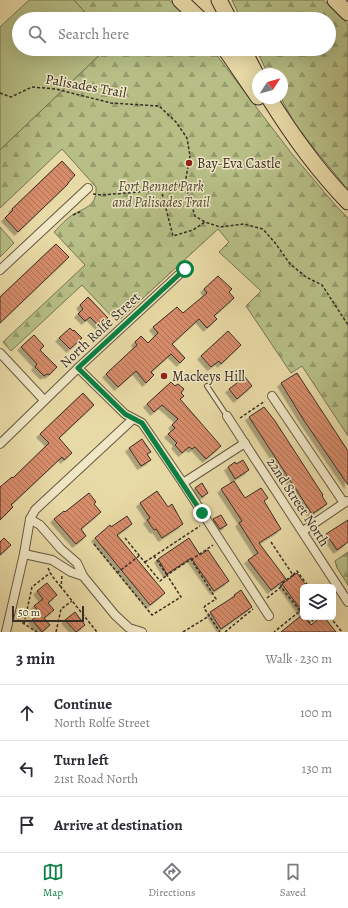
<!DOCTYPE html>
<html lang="en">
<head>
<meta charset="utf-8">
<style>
	body { margin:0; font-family:Alegreya,serif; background:#f7f7f7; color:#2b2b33 }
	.controls { position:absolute; right:12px; bottom:12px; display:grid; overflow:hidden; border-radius:6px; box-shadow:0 4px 16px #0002 }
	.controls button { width:36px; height:36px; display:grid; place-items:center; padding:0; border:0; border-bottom:1px solid #e1e1e2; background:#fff; color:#2b2b33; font:20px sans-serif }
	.compass { position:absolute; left:252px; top:68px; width:36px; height:36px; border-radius:50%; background:#fff; box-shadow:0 4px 16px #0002; rotate:54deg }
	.scale { position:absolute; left:12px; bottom:10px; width:72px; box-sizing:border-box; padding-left:4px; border:2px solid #3a2d25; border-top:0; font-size:11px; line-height:14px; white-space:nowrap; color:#3a2d25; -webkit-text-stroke:3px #f0e7c5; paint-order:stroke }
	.stop { position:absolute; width:12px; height:12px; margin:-9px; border:3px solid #0b8043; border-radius:50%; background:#fff }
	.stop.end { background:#0b8043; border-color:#fff; box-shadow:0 1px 4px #0008 }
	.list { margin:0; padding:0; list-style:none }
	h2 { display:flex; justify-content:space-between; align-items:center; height:52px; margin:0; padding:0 16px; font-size:17px }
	h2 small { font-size:13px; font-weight:400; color:#7c7c81 }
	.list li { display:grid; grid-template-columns:26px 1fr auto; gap:12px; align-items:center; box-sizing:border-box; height:56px; padding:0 16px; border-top:1px solid #e1e1e2 }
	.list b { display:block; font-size:15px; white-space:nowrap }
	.list p { margin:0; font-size:13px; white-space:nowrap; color:#7c7c81 }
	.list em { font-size:13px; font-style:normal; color:#7c7c81 }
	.icon { flex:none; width:22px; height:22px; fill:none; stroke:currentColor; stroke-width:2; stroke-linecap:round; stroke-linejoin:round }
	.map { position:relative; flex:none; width:348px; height:632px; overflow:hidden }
	.search { position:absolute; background:#fff; box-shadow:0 4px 16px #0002; left:12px; right:12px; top:12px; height:44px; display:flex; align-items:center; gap:10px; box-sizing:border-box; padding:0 14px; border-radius:22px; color:#7c7c81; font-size:15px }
	.sheet { height:220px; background:#fff }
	nav { display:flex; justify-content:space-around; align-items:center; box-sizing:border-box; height:56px; border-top:1px solid #e1e1e2; background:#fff; font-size:11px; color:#7c7c81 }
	nav a { display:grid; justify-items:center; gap:2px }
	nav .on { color:#0b8043 }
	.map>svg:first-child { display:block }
</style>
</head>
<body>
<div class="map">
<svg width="348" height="632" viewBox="0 0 348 632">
	<defs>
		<pattern id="forest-firs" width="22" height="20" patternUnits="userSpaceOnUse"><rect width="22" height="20" fill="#b7bf86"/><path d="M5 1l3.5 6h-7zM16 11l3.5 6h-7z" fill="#969c6d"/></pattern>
		<pattern id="building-back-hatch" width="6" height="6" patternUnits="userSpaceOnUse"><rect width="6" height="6" fill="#d78c6b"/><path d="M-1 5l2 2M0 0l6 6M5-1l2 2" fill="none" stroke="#af7358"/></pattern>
		<filter id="shadow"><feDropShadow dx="-3.5" dy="3.5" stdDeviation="0" flood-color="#0004"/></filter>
	</defs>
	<rect width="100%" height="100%" fill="#e8daa6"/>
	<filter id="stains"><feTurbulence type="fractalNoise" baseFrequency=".005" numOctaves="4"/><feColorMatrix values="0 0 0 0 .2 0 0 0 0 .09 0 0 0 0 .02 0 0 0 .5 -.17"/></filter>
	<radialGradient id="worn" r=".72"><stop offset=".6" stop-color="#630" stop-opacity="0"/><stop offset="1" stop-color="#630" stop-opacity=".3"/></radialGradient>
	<!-- green -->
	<g fill="#b7bf86" stroke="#787656">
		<path d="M29,0H74L91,19H19V49H106L0,150V27Z"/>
		<path d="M0,227L14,243L0,257Z"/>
	</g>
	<!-- forest -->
	<g fill="url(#forest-firs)" stroke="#787656">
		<path d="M74,0H169L192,19H91Z"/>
		<path d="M232,0H323L340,15L348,25V190L296,126L281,98L282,74H268L256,49H329V19H241Z"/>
		<path d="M106,49H212L292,154L337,207L348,218V436L302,366L291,373L246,306L261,291L219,252L229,242L218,229L117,322L82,285L11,351L3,342L85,265L54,232C60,226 67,218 74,214C87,207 97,205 96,187L62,149L0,208V150Z"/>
		<path d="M348,552V585L337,568L335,561Z"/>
	</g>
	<!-- building -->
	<g fill="url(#building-back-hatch)" stroke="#3a2d25" filter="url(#shadow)">
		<path d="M62,161L75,175L68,183V184L18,232L5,218L13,210L12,209Z"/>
		<path d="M56,244L69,257L0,323V297Z"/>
		<path d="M218,276L232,289L229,292L234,298L214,316L217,319L207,328L199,319L172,344L185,358L180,363L171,354L151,372L154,375L146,383L136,371L118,387L106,374L137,345L135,342L141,336L148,343L158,333L153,327L177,307L183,313L207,293L204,289Z"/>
		<path d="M88,297L108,318L99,326L90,317L85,321L78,314L83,309L80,305Z"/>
		<path d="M70,328L73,331L74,330L82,338L70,349L59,338Z"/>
		<path d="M228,331L241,345L221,364L219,361L211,367L201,356Z"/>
		<path d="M34,335L44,346L40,350L57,367L49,375L47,374L44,376L35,367L37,364L21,347Z"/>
		<path d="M297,373L348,451V485L303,419L281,383Z"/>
		<path d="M245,377L252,386L237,399L229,389Z"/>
		<path d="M171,382L175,386L178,384L184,389L181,393L184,396L180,399L221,446L206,459L195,447L192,449L189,447L182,453L175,445L177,443L168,434L175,428L172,425L178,419L162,405L154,412L147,404Z"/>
		<path d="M83,393L94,405L59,438L72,453L64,460L62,457L11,505L13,507L0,520V487L12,477L13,478L49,443L40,434Z"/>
		<path d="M264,407L275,421L323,495L322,496L327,504L312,514L249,417Z"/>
		<path d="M142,439L151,452L147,454L151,460L141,466L129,448Z"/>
		<path d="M243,460L249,470L235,479L228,467L235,462L236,464Z"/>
		<path d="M234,481L245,498L261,488L268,498L264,501L281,529L259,543L286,579L271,590L248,560L258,553L239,523L242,521L221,489Z"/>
		<path d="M202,483L208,493L202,497L195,488Z"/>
		<path d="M157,491L168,507L172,504L183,524L162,538L156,529L154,530L147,520L150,518L140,503Z"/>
		<path d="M89,493L96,502L94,504L101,512L81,529L86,536L76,544L54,519L64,511L65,512Z"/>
		<path d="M221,515L227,525L220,529L213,519Z"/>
		<path d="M127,516L132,524L117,535L165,593L150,605L95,538L110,525L111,527Z"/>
		<path d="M348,520V542L337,550L326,534Z"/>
		<path d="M4,538L11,545L0,555V542Z"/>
		<path d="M189,538L200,555L208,550L229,581L214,591L191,558L167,574L158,559Z"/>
		<path d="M297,573L307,587H303V613L282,584Z"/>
		<path d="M47,583L57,595L48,603L54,610L44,618L50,625L42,632L32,620L40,613L34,606L43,599L37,591Z"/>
		<path d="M241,590L252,607L221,629L210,612L235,596L234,595Z"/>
		<path d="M75,612L85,625L76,632L65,620Z"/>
		<path d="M302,615L311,625L321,617H324L336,632H281Z"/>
	</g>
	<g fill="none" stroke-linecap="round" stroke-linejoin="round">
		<defs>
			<path id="lane" d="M207,386L227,416"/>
			<g id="street">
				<path d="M0,270L88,188"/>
				<path d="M0,353L44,400"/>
				<path d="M78,368L125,414L142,423L183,483L269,616"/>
				<path d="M272,396L344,503"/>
				<path d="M227,416L348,602"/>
				<path d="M0,444L78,368L185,269"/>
				<path d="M183,483L245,443"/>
				<path d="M30,519L40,525L61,549L77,563L83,576L115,615L129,628L142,632"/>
				<path d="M303,531L347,501"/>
				<path d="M24,554L52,560L71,572L83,576"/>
				<path d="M6,632L24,554L30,519L35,510L133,419"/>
			</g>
			<g id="highway">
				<path d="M180,0L200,19"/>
				<path d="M219,0L229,19"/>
				<path d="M335,0L348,13"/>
				<path d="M225,49L258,97"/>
				<path d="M243,49L258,78"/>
				<path d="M269,98C292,135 318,171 348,202"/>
			</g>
		</defs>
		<!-- lane casing -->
		<use href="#lane" stroke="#665845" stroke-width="6"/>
		<!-- street casing -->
		<use href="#street" stroke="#665845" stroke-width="10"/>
		<!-- highway casing -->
		<use href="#highway" stroke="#3a2d25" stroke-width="17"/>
		<!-- path -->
		<g stroke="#3a2d25" stroke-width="1.5" stroke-dasharray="3 2" stroke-linecap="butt">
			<path d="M0,93L11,97L32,87L56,89L111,103L159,106L176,122L187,138L190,156L185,183L195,216L205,222L220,227L244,224L263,229L276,244L290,264L306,277L322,285L348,325"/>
			<path d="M161,189L173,236L193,230L205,222"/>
			<path d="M93,194L102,195L151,191L184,184"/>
			<path d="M73,215L82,211"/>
			<path d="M240,418L265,401"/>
			<path d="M125,538L160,581L167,575L154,556"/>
			<path d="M271,542L293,575L281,584V587"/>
			<path d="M94,544L152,615L181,597L167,575L191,559L216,599L205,606L204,608L220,632"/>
			<path d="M191,560L213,545"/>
			<path d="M145,562L200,526"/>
			<path d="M48,568L52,576L61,587"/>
			<path d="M117,573L139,556"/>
			<path d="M293,575L297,571L309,587"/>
			<path d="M62,576L61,587L97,632"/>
			<path d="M267,598L281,587L300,611L274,632"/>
			<path d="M300,611L303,615"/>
			<path d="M305,617L310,623L316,617"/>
			<path d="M330,617L342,632"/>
			<path d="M18,620L37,632"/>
			<path d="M24,624L32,587L50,573"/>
			<path d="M56,632L61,609L72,601"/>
			<path d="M183,632L209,616"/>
			<path d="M225,632L253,609"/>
		</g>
		<!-- lane -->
		<use href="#lane" stroke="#f0e7c5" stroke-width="4"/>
		<!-- street -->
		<use href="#street" stroke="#f0e7c5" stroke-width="8"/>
		<!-- highway -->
		<use href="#highway" stroke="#e8daa6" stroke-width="15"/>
	</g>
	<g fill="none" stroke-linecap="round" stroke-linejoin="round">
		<!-- route -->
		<path stroke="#0b8043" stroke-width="5" d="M185,269L78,368L125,414L142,423L202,513"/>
	</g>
	<!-- markers -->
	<g fill="#8f2418" stroke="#f0e7c5" stroke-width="1.5">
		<circle cx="189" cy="163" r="4"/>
		<circle cx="164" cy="376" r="4"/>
	</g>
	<g text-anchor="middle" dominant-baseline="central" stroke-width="3" stroke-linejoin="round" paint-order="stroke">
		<!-- street labels -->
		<g font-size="14" fill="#3a2d25" stroke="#f0e7c5">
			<text transform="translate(86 86) rotate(10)">Palisades Trail</text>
			<text transform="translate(100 330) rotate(-43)">North Rolfe Street</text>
			<text transform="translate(298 502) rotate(57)">22nd Street North</text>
		</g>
		<!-- poi labels -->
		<g font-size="14" fill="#3a2d25" stroke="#f0e7c5" text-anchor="start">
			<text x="197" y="163">Bay-Eva Castle</text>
			<text x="172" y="376">Mackeys Hill</text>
		</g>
		<!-- park labels -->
		<g font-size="14" font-style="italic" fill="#534a38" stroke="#f0e7c5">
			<text x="161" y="186">Fort Bennet Park<tspan x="161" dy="16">and Palisades Trail</tspan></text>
		</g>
	</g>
	<rect width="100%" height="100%" filter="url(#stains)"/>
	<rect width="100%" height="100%" fill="url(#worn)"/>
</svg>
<div class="controls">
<button><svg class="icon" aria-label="layers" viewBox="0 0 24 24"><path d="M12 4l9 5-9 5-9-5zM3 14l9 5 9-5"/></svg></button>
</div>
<svg class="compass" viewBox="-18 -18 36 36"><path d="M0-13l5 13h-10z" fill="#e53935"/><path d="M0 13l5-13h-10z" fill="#7c7c81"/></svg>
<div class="scale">50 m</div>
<div class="stop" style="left:185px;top:269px"></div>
<div class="stop end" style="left:202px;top:513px"></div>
<div class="search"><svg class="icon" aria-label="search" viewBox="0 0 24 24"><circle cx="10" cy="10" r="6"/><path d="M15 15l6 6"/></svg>Search here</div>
</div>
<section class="sheet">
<h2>3 min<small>Walk · 230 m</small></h2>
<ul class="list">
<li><svg class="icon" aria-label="ahead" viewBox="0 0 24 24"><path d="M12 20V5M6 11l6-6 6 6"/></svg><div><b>Continue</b><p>North Rolfe Street</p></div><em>100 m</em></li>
<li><svg class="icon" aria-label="left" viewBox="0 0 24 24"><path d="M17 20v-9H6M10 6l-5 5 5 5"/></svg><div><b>Turn left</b><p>21st Road North</p></div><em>130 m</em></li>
<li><svg class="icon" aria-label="arrive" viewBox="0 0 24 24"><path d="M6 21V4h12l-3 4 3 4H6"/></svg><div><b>Arrive at destination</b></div></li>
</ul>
</section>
<nav>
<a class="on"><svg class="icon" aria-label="map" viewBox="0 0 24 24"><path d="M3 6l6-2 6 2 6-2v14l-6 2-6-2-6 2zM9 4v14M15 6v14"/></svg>Map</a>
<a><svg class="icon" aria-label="directions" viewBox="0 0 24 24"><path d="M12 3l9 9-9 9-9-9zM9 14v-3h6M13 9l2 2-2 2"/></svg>Directions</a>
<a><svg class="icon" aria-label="saved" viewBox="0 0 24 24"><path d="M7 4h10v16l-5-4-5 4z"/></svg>Saved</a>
</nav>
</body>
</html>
